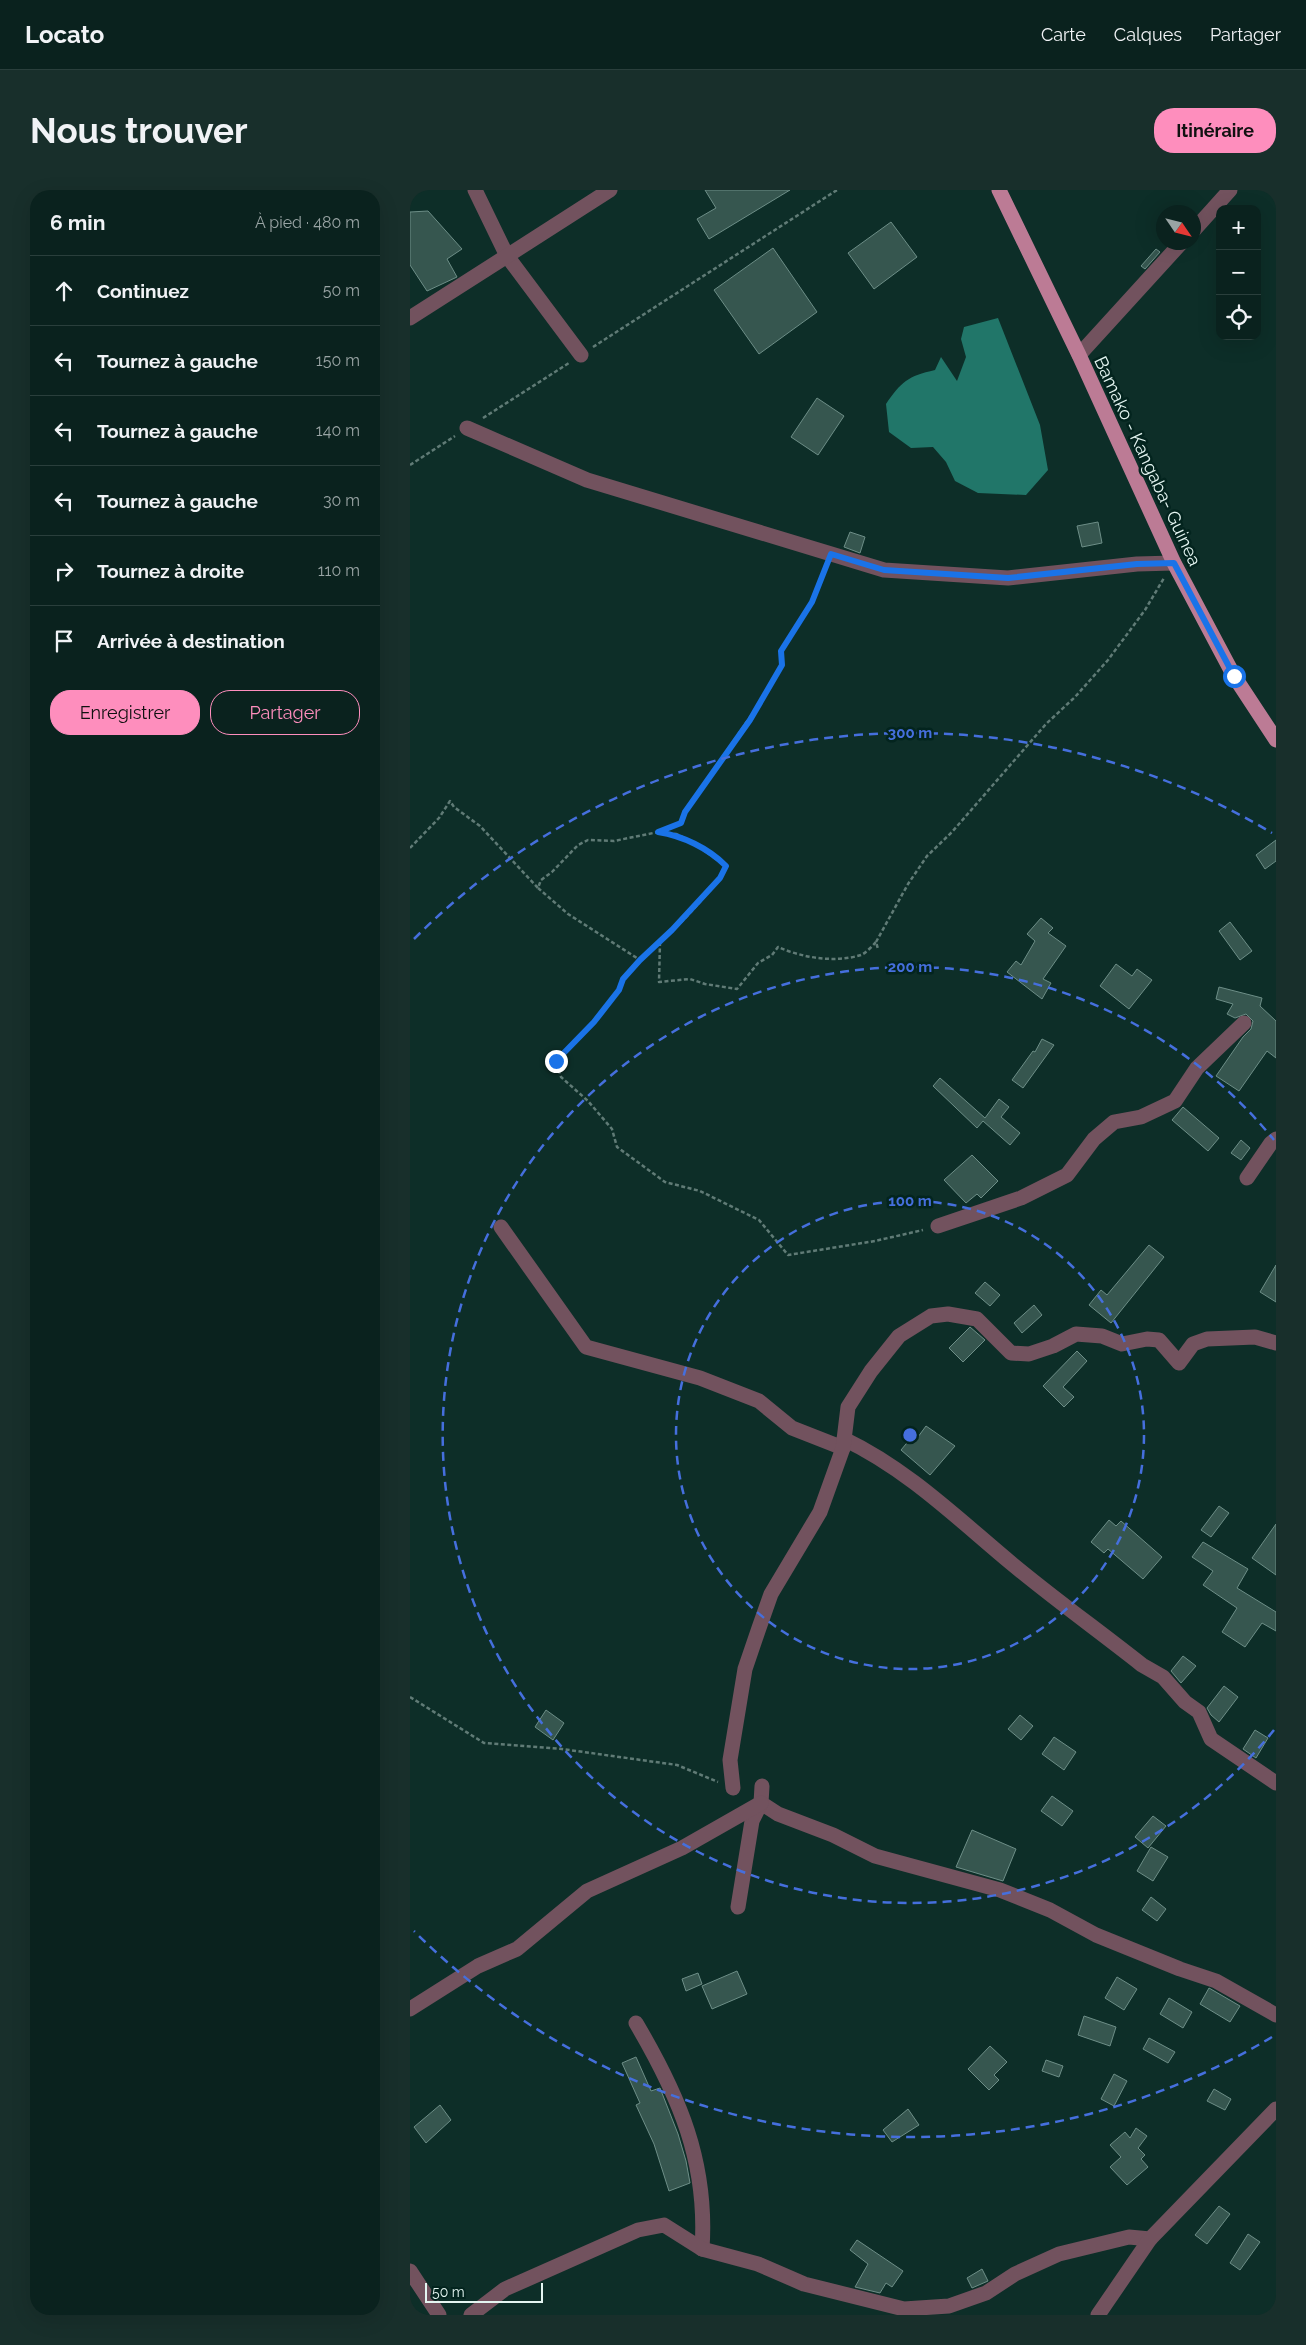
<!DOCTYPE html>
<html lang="fr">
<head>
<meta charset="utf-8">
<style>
	body { margin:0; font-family:Raleway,sans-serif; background:#182f2b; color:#f1f3f6 }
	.controls { position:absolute; right:15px; top:15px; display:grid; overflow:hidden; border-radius:10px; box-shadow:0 5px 20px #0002 }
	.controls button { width:45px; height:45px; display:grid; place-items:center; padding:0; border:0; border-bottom:1px solid #2a3f3c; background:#0a221e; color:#f1f3f6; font:25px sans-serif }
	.compass { position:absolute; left:746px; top:15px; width:45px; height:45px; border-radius:50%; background:#0a221e; box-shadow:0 5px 20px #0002; rotate:125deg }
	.scale { position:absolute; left:15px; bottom:12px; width:118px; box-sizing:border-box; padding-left:5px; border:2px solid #e4f5f1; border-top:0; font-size:14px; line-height:18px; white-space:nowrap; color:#e4f5f1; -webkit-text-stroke:4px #03241e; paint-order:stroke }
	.stop { position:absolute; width:15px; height:15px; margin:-11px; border:4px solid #1a73e8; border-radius:50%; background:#fff }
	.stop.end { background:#1a73e8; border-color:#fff; box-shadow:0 1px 5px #0008 }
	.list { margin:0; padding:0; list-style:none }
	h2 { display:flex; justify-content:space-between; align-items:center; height:65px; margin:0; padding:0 20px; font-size:21px }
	h2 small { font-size:16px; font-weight:400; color:#99a4a4 }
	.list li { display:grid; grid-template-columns:32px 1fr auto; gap:15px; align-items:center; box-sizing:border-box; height:70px; padding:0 20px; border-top:1px solid #2a3f3c }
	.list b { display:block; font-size:19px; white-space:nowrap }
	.list em { font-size:16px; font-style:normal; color:#99a4a4 }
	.actions { display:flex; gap:10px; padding:15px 20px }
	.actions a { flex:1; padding:11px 0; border:1px solid #fe8ebd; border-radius:20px; text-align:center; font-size:18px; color:#fe8ebd }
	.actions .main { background:#fe8ebd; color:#111 }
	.icon { flex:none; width:28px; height:28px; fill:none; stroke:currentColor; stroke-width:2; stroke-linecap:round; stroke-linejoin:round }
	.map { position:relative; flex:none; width:866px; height:2125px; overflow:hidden; border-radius:20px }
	header { display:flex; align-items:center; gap:30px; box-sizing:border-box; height:70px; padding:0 25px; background:#0a221e; border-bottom:1px solid #2a3f3c }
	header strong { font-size:24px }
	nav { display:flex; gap:28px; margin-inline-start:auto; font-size:18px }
	.intro { display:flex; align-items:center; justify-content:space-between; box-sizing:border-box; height:120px; padding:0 30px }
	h1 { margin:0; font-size:35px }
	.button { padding:12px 22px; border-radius:20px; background:#fe8ebd; color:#111; font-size:18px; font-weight:700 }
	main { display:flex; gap:30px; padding:0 30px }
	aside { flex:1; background:#0a221e; border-radius:20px; box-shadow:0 5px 20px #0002 }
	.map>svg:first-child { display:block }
</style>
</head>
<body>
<header>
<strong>Locato</strong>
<nav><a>Carte</a><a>Calques</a><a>Partager</a></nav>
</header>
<div class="intro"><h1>Nous trouver</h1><a class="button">Itinéraire</a></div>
<main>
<aside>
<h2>6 min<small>À pied · 480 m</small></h2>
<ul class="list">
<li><svg class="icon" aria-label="ahead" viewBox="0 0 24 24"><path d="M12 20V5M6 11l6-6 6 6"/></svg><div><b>Continuez</b></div><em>50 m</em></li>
<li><svg class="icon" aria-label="left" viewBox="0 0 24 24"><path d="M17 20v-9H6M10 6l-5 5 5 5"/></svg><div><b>Tournez à gauche</b></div><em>150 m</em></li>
<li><svg class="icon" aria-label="left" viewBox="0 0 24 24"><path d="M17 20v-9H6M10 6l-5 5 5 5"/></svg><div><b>Tournez à gauche</b></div><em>140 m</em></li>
<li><svg class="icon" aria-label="left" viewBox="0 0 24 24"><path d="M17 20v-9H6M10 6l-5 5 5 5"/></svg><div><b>Tournez à gauche</b></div><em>30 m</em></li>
<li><svg class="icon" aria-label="right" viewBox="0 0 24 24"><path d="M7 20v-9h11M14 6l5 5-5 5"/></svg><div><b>Tournez à droite</b></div><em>110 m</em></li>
<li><svg class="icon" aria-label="arrive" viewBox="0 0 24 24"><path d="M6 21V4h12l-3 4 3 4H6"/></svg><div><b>Arrivée à destination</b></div></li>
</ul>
<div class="actions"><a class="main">Enregistrer</a><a>Partager</a></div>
</aside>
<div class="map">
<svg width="866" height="2125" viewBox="0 0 866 2125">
	<rect width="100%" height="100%" fill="#0d2e28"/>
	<!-- water -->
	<path fill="#217669" d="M588,128L630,235L638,280L616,305L568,303L545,291L536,272L523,257L501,258L479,242L476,214C491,192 498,186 525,180L531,167L547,191L556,167L551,149L554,137Z"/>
	<!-- building -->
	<g fill="#36564f" stroke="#6d8e87">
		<path d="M295,0H380L299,49L287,29L306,18Z"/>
		<path d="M18,21L52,59L37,69L47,87L17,101L0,75V22Z"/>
		<path d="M481,32L507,67L464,99L438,63Z"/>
		<path d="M363,58L407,122L349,164L304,100Z"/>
		<path d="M746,59L750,62L735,79L731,76Z"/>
		<path d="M407,208L434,226L408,265L381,247Z"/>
		<path d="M688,332L692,353L672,357L667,336Z"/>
		<path d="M440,342L455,347L450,363L434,357Z"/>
		<path d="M866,650V671L855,679L846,665Z"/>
		<path d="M631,728L643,738L638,743L656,756L633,789L641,793L632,809L597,782L606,771L611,775L625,751L617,744Z"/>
		<path d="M820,732L842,761L830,770L809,741Z"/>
		<path d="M706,774L722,786L727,779L742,790L719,819L690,796Z"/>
		<path d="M809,797L852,808L850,816L866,831V868L857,861L829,901L806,886L833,847L841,839L843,831L836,824L825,828L817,824L823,814L806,809Z"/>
		<path d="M632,849L644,855L613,898L602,890L623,861L625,862Z"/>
		<path d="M530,888L575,928L589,909L599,917L591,927L610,943L600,955L573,931L567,938L523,896Z"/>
		<path d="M773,917L809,948L798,961L762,930Z"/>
		<path d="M831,950L840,958L831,970L821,963Z"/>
		<path d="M562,965L588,991L571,1008L567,1004L556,1013L534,990Z"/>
		<path d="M739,1055L754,1067L701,1133L679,1115L691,1100L697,1105Z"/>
		<path d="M866,1075V1112L850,1102Z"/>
		<path d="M575,1092L590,1105L580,1116L565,1103Z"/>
		<path d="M624,1115L632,1125L612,1143L604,1133Z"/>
		<path d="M560,1137L575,1150L553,1172L539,1158Z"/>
		<path d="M667,1161L677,1171L653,1197L664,1207L654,1217L633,1196Z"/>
		<path d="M516,1236L545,1256L520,1285L491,1260L501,1248L505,1251Z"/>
		<path d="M809,1316L819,1323L801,1347L791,1340Z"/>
		<path d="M699,1330L706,1336L711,1331L752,1367L733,1389L698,1359L694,1363L681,1352Z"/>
		<path d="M866,1334V1385L842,1368Z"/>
		<path d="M793,1352L838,1379L827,1398L866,1422V1441L852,1433L835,1457L812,1442L827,1418L793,1395L803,1381L782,1367Z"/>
		<path d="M773,1466L786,1476L771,1493L761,1481Z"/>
		<path d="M814,1496L828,1507L809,1532L801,1525L797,1518Z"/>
		<path d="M136,1520L154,1533L143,1550L125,1537Z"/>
		<path d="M610,1525L623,1536L611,1550L598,1539Z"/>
		<path d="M845,1540L858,1548L846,1568L833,1559Z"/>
		<path d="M644,1547L666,1562L654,1580L632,1564Z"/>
		<path d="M642,1606L663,1621L652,1636L631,1621Z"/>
		<path d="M743,1626L756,1636L738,1658L725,1647Z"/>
		<path d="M562,1640L606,1659L593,1691L546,1677Z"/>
		<path d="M741,1657L758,1667L743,1691L727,1681Z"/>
		<path d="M741,1707L756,1719L747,1731L732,1720Z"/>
		<path d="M327,1781L337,1804L302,1819L292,1796Z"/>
		<path d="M288,1783L292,1794L276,1801L272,1789Z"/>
		<path d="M707,1787L727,1799L714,1820L695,1808Z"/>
		<path d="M799,1798L830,1816L820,1832L790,1814Z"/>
		<path d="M759,1808L782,1822L773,1838L750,1824Z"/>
		<path d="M674,1826L706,1837L700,1856L668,1845Z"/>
		<path d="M739,1848L765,1862L758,1873L733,1859Z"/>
		<path d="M580,1856L597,1872L584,1885L589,1890L579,1900L558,1879Z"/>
		<path d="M226,1867L241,1901L250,1898L268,1944L276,1971L280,1993L259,2001L244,1954L226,1915L230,1913L212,1873Z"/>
		<path d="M636,1870L653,1876L649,1887L632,1881Z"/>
		<path d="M704,1884L717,1891L704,1916L691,1909Z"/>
		<path d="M804,1899L821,1909L815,1920L797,1911Z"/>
		<path d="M30,1915L41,1930L16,1953L4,1937Z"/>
		<path d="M498,1919L509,1935L482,1952L473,1940Z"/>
		<path d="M726,1938L737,1946L728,1958L735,1965L731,1969L738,1977L717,1995L700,1977L711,1967L700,1955L715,1942L720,1948Z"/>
		<path d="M809,2016L820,2024L797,2054L785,2045Z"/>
		<path d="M838,2044L850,2052L830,2080L820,2073Z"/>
		<path d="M447,2050L493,2081L482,2097L476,2093L470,2103L445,2097L458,2074L440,2060Z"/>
		<path d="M572,2079L578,2091L562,2098L557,2088Z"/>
	</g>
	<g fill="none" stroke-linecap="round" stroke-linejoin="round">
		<!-- path -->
		<g stroke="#607b76" stroke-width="2.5" stroke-dasharray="4 2.5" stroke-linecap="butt">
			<path d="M183,157L427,0"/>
			<path d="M73,228L159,173"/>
			<path d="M0,275L45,246"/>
			<path d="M248,642L271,633L275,622L351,511L372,475L371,461L402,413L416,378"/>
			<path d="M0,658L29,628L40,611L44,617L70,636L128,698L131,690L142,682L168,655L178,650L204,651L248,642L266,644L279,650L316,676C304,702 253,752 230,770"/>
			<path d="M128,698L158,724L230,770L213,789L209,799L185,832L146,871L151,887L178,911L202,939L207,957L255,992L290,1001L349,1030L378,1065L465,1051L513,1040"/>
			<path d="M250,752L249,792L280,789L295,794L327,799L348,773L362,765L368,757C393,768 425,773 451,765C456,763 462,756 466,752L468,759"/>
			<path d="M466,752L498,694L517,666L542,642L636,534L665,507L698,470L735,420L754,388"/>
			<path d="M0,1507L74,1553L152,1559L267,1575L308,1592"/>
		</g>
		<!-- minor -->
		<g stroke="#72525e" stroke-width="15">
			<path d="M65,0L97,66L171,165"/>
			<path d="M784,40L820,0"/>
			<path d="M0,128L200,0"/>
			<path d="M669,165L772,52"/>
			<path d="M57,238L177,290L474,380L598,388L727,374L764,373"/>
			<path d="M837,988L861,953L866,949"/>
			<path d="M528,1036L611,1008L657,985L684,949L704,932L731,927L765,911L787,878L834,833"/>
			<path d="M91,1037L176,1157L290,1188L349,1211L382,1238L433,1258"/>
			<path d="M434,1249C497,1279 547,1328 601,1373C643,1408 689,1441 732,1475L753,1487L775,1512L789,1522L801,1549L866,1593"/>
			<path d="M352,1596L351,1613L368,1624L423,1645L465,1666L590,1700L640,1720L686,1745L770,1779L806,1791L866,1825"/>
			<path d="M323,1598L320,1570L335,1479L349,1438L361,1404L410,1322L433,1258L438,1217L461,1181L489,1146L521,1126L538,1124L567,1129L601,1163L619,1164L643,1156L666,1144L692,1146L712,1154L737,1149L749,1150L769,1173L783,1154L797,1149L845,1147L866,1153"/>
			<path d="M328,1717L342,1631L351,1613"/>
			<path d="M0,1819L68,1776L107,1759L177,1701L272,1658L351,1613"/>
			<path d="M226,1833C269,1906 298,1972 292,2059"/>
			<path d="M0,2081L29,2125"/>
			<path d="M61,2125L95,2099L228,2040L254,2035L292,2059L348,2074L394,2094L494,2119L539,2116L576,2103L605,2084L649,2064L719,2047L740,2049"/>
			<path d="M688,2125L740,2049L866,1919"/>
		</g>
		<!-- major -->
		<path stroke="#bc7b95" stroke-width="15" d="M589,0L669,165L764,373L824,486L866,550"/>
	</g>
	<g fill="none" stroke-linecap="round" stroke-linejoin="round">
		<!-- route -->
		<path stroke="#1a73e8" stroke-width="6" d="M146,871L184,832L209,800L213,789L230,770L262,740L310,688L316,676C298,658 273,646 248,642L271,633L275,622L340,530L372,475L371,461L402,412L421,364L474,380L598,388L727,374L764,373L824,486"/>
	</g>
	<!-- distance rings -->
	<g fill="none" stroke="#456fdd" stroke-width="2.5" stroke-dasharray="9 6">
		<circle cx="500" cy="1245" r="234"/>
		<path d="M864 1540A468 468 0 1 1 864 950"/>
		<path d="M862 1847A702 702 0 0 1 4 1741M4 749A702 702 0 0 1 862 643"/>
	</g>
	<g text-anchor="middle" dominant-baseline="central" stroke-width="5" stroke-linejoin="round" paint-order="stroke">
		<!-- street labels -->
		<g font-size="18" fill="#e4f5f1" stroke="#03241e">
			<text transform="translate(738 271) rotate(65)">Bamako - Kangaba- Guinea</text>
		</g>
	</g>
	<circle cx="500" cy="1245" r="8" fill="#456fdd" stroke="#03241e" stroke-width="2.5"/>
	<g font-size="15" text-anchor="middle" font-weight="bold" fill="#456fdd" stroke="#03241e" stroke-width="5" stroke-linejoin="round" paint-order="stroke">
		<text x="500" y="548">300 m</text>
		<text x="500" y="782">200 m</text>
		<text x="500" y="1016">100 m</text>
	</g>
</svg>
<div class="controls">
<button>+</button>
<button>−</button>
<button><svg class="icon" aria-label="locate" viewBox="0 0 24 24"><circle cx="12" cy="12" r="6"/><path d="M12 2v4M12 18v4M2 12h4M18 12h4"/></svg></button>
</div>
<svg class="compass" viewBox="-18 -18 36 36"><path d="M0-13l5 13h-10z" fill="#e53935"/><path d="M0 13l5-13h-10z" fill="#99a4a4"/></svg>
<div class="scale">50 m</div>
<div class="stop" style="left:824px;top:486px"></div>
<div class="stop end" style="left:146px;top:871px"></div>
</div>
</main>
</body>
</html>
